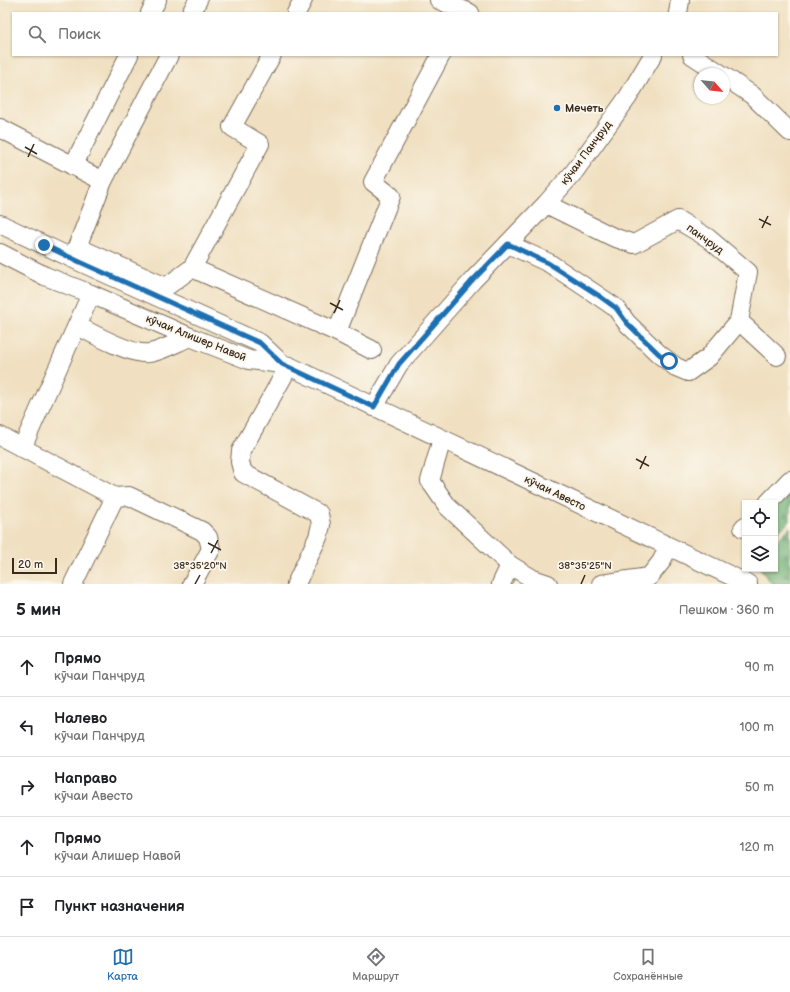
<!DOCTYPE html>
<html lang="ru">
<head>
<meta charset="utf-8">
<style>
	body { margin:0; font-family:"Balsamiq Sans",sans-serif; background:#f2f2f2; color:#202124 }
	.controls { position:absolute; right:12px; bottom:12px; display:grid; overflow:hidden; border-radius:0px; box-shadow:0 1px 3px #0004 }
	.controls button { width:36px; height:36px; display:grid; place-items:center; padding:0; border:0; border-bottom:1px solid #e0e0e0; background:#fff; color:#202124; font:20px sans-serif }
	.compass { position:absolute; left:694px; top:68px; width:36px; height:36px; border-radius:50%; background:#fff; box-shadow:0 1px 3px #0004; rotate:117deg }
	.scale { position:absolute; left:12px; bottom:10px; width:45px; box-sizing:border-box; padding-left:4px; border:2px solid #3b2a1e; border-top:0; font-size:11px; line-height:14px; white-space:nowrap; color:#3b2a1e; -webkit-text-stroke:3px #fbf7ec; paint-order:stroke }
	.stop { position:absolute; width:12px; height:12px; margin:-9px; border:3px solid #1f6fb2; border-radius:50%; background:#fff }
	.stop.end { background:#1f6fb2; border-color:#fff; box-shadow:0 1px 4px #0008 }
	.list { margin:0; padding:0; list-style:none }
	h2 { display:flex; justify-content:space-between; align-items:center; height:52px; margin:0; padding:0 16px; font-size:17px }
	h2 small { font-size:13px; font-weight:400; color:#757577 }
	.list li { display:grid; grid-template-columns:26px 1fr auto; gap:12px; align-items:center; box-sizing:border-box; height:60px; padding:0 16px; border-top:1px solid #e0e0e0 }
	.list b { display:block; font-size:15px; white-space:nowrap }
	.list p { margin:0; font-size:13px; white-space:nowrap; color:#757577 }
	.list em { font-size:13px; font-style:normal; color:#757577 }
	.icon { flex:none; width:22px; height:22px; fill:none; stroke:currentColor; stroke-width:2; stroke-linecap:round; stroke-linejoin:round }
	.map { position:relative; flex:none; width:790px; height:584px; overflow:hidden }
	.search { position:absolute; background:#fff; box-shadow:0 1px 3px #0004; left:12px; right:12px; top:12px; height:44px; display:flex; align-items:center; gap:10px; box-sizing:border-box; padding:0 14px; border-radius:0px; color:#757577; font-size:15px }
	.sheet { height:352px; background:#fff }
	nav { display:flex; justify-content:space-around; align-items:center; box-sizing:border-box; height:56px; border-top:1px solid #e0e0e0; background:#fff; font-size:11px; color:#757577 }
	nav a { display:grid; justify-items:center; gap:2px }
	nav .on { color:#1f6fb2 }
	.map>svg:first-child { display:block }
</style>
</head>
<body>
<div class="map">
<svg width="790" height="584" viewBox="0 0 790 584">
	<defs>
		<pattern id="forest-firs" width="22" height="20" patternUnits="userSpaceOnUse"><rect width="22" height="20" fill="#67ab70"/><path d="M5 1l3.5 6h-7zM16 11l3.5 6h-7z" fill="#568b5b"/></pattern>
	</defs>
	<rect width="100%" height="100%" fill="#fbf7ec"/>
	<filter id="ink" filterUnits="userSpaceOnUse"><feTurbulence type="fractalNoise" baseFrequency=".025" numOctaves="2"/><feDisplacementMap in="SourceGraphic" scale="8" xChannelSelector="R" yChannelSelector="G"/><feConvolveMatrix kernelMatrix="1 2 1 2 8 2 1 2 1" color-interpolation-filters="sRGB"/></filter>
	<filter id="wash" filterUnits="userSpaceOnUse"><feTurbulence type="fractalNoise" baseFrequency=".012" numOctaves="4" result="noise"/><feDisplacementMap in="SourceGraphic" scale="16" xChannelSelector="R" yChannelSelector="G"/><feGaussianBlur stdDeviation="0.9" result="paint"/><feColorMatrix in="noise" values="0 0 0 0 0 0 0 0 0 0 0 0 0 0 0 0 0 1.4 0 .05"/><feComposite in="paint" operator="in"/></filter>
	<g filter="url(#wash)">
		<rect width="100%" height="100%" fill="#f0e0c1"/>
		<!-- forest -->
		<g fill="url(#forest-firs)" stroke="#516a47">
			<path d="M790,493V521L775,535V509Z"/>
			<path d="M790,527V584H772L760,569H775V542Z"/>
		</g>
	</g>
	<g filter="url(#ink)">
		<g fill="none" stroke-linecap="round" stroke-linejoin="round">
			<defs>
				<g id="minor">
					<path d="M439,0L470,13"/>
					<path d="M150,13L157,0"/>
					<path d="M191,13L198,0"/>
					<path d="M296,13L303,0"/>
					<path d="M678,13L680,1L679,0"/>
					<path d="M692,55L721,74"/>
					<path d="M724,76L752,95L790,132"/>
					<path d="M0,128L103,181"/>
					<path d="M73,166L129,55"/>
					<path d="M546,204L613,237L634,244L678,220L708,238L748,272L739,321L777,356"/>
					<path d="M0,224L80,262L260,343L282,364"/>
					<path d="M508,244L549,263L597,295L616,308L627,323L659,354L676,367L688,372L709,357L739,321"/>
					<path d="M77,247L166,287L192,268L337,332L372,350"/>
					<path d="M0,253L45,276L91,294L190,337L249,360L282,364L289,366L748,584"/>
					<path d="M71,258L77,247L103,181L169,55"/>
					<path d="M192,268L260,144L232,127L272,55"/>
					<path d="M78,326C93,334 133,356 150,353C164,350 177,342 190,337"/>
					<path d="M337,332L391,196L373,182L441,55"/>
					<path d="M289,366L241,451L240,462L243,473L319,514L321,525L318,537L296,584"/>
					<path d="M374,407L399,364L473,280L546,204L574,172L628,97L653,55"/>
					<path d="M0,436L115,497L73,584"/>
					<path d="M442,439L430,481L448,507L510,565L533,579L548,584"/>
					<path d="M22,448L91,294"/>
					<path d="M115,497L129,496L202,531L208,537L211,549L192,584"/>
					<path d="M768,503L790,480"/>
					<path d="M743,528L745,526"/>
					<path d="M501,584L510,565"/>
					<path d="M601,584L649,577L661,562L668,548"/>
				</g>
			</defs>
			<!-- minor casing -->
			<use href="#minor" stroke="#7a6a57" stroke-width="20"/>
			<!-- minor -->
			<use href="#minor" stroke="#fff" stroke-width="18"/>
		</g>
	</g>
	<g fill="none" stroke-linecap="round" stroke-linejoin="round" filter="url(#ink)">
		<!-- route -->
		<path stroke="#1f6fb2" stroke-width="5" d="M44,245L80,262L260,343L282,364L374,407L399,364L473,280L508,244L548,263L598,295L616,308L627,323L659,354L669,361"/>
	</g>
	<!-- ticks -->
	<path fill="none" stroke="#3b2a1e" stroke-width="1.5" d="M25,147L37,154M28,157L34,144M759,219L771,225M762,228L768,216M330,303L343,310M334,313L340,300M636,459L649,466M640,469L646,456M208,543L221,550M211,553L218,540M195,584L200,575M581,584L585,575"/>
	<!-- markers -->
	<circle fill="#1f6fb2" stroke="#fbf7ec" stroke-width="1.5" cx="557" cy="108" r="4"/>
	<g text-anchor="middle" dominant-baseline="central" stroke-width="3.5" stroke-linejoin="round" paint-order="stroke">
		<!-- poi labels -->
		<g font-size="11" font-weight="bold" fill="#3b2a1e" stroke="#fbf7ec" text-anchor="start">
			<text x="565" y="108">Мечеть</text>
		</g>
		<!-- street labels -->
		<g font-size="11" fill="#3b2a1e" stroke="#fbf7ec">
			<text transform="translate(586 153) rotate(-53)">кӯчаи Панҷруд</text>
			<text transform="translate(705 239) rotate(36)">панчруд</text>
			<text transform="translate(196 338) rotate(22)">кӯчаи Алишер Навоӣ</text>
			<text transform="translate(555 493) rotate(26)">кӯчаи Авесто</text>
		</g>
	</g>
	<g font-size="10" text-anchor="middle" fill="#3b2a1e" stroke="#fbf7ec" stroke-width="3.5" stroke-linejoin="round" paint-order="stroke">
		<text x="200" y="569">38°35'20"N</text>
		<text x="585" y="569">38°35'25"N</text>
	</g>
</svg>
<div class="controls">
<button><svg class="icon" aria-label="locate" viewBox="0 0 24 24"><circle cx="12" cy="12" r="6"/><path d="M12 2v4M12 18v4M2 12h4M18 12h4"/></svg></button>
<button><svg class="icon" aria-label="layers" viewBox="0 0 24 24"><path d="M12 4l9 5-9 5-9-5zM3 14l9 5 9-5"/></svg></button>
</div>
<svg class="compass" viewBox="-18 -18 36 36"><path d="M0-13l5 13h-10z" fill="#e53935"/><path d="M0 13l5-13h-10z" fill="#757577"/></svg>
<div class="scale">20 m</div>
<div class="stop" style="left:669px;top:361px"></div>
<div class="stop end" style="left:44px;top:245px"></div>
<div class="search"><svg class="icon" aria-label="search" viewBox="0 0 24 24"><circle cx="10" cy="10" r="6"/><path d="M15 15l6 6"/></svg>Поиск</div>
</div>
<section class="sheet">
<h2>5 мин<small>Пешком · 360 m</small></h2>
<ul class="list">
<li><svg class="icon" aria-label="ahead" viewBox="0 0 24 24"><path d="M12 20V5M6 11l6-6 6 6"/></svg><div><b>Прямо</b><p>кӯчаи Панҷруд</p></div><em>90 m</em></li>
<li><svg class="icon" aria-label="left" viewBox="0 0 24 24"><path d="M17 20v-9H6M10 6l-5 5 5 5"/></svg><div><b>Налево</b><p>кӯчаи Панҷруд</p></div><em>100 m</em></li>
<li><svg class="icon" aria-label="right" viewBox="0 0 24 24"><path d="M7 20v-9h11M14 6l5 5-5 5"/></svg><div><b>Направо</b><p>кӯчаи Авесто</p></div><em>50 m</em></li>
<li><svg class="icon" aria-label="ahead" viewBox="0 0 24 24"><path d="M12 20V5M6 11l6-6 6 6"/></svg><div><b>Прямо</b><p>кӯчаи Алишер Навоӣ</p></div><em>120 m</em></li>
<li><svg class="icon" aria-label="arrive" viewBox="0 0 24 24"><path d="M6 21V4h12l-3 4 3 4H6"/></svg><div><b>Пункт назначения</b></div></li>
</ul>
</section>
<nav>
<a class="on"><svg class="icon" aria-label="map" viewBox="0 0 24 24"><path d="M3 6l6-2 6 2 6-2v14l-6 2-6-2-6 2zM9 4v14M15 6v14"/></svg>Карта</a>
<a><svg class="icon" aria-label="directions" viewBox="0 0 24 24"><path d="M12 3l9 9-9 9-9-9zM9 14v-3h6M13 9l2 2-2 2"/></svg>Маршрут</a>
<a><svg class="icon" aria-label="saved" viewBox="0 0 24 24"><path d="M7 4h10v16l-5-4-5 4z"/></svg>Сохранённые</a>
</nav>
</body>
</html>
